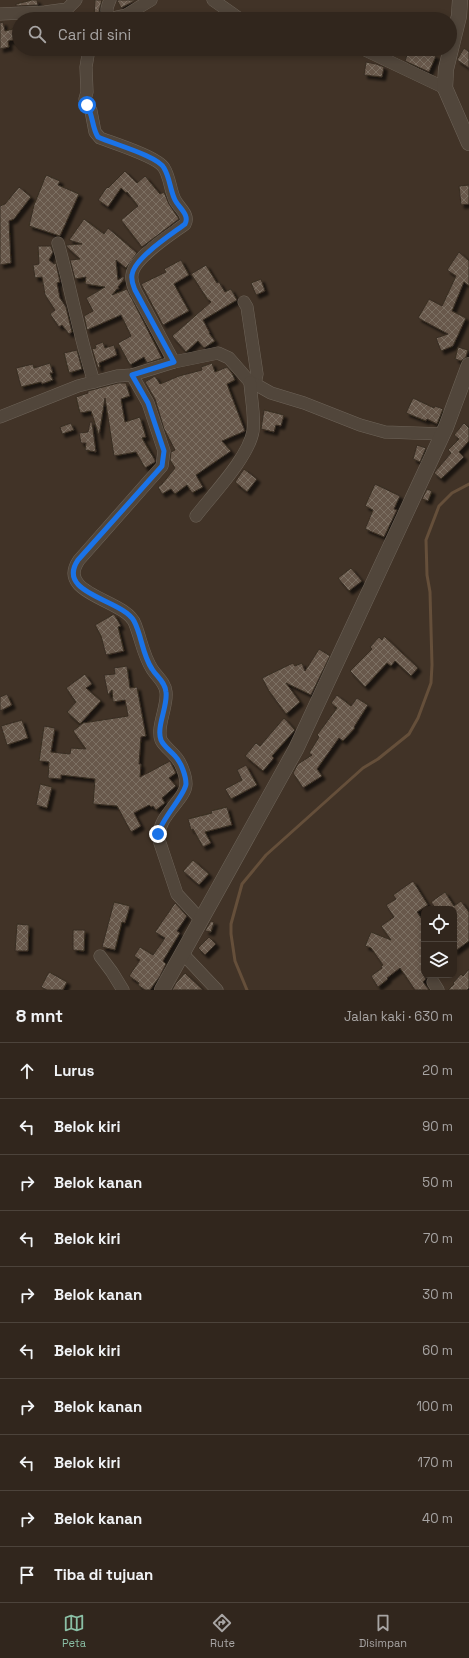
<!DOCTYPE html>
<html lang="id">
<head>
<meta charset="utf-8">
<style>
	body { margin:0; font-family:"Space Grotesk",sans-serif; background:#392e26; color:#f1f3f6 }
	.controls { position:absolute; right:12px; bottom:12px; display:grid; overflow:hidden; border-radius:8px; box-shadow:0 2px 6px #0003 }
	.controls button { width:36px; height:36px; display:grid; place-items:center; padding:0; border:0; border-bottom:1px solid #4c433b; background:#31261d; color:#f1f3f6; font:20px sans-serif }
	.stop { position:absolute; width:12px; height:12px; margin:-9px; border:3px solid #1a73e8; border-radius:50%; background:#fff }
	.stop.end { background:#1a73e8; border-color:#fff; box-shadow:0 1px 4px #0008 }
	.list { margin:0; padding:0; list-style:none }
	h2 { display:flex; justify-content:space-between; align-items:center; height:52px; margin:0; padding:0 16px; font-size:17px }
	h2 small { font-size:13px; font-weight:400; color:#a8a5a4 }
	.list li { display:grid; grid-template-columns:26px 1fr auto; gap:12px; align-items:center; box-sizing:border-box; height:56px; padding:0 16px; border-top:1px solid #4c433b }
	.list b { display:block; font-size:15px; white-space:nowrap }
	.list em { font-size:13px; font-style:normal; color:#a8a5a4 }
	.icon { flex:none; width:22px; height:22px; fill:none; stroke:currentColor; stroke-width:2; stroke-linecap:round; stroke-linejoin:round }
	.map { position:relative; flex:none; width:469px; height:990px; overflow:hidden }
	.search { position:absolute; background:#31261d; box-shadow:0 2px 6px #0003; left:12px; right:12px; top:12px; height:44px; display:flex; align-items:center; gap:10px; box-sizing:border-box; padding:0 14px; border-radius:22px; color:#a8a5a4; font-size:15px }
	.sheet { height:612px; background:#31261d }
	nav { display:flex; justify-content:space-around; align-items:center; box-sizing:border-box; height:56px; border-top:1px solid #4c433b; background:#31261d; font-size:11px; color:#a8a5a4 }
	nav a { display:grid; justify-items:center; gap:2px }
	nav .on { color:#8abfa5 }
	.map>svg:first-child { display:block }
</style>
</head>
<body>
<div class="map">
<svg width="469" height="990" viewBox="0 0 469 990">
	<defs>
		<pattern id="building-cross-hatch" width="8" height="8" patternUnits="userSpaceOnUse"><rect width="8" height="8" fill="#67594b"/><path d="M0 0l8 8M0 8l8-8" fill="none" stroke="#7b6f63"/></pattern>
		<filter id="shadow"><feDropShadow dx="3.5" dy="3.5" stdDeviation="1" flood-color="#0009"/></filter>
	</defs>
	<rect width="100%" height="100%" fill="#413327"/>
	<g fill="none" stroke-linecap="round" stroke-linejoin="round">
		<!-- stream -->
		<path stroke="#654f3a" stroke-width="3" d="M247,990L235,961L231,934V924L242,884L266,855L363,768L378,759L409,734L418,718L431,683L432,665L430,592L427,575L426,540L439,506L452,493L469,484"/>
	</g>
	<!-- building -->
	<g fill="url(#building-cross-hatch)" stroke="#382d22" filter="url(#shadow)">
		<path d="M32,0H37L38,5L16,6V4Z"/>
		<path d="M95,0H102L99,11L102,19H94Z"/>
		<path d="M117,0H136L121,8Z"/>
		<path d="M3,22L5,31L17,28L19,39L8,41L9,47L0,49V23Z"/>
		<path d="M464,48L469,52V68L457,60Z"/>
		<path d="M409,49H419L436,56L429,72L405,61Z"/>
		<path d="M366,62L376,64L384,67L382,77L364,75Z"/>
		<path d="M125,171L137,183L145,176L160,194L164,192L169,204L179,219L142,247L121,220L138,206L127,192L126,193L121,188L108,207L98,200L107,187L108,188Z"/>
		<path d="M46,175L60,181L58,185L79,194L60,236L29,226L34,205Z"/>
		<path d="M469,185V204L461,205L459,186Z"/>
		<path d="M19,187L31,197L14,219L9,221L11,263L0,265V206L5,204Z"/>
		<path d="M84,219L104,234L108,228L137,253L126,268L116,260L118,280L124,276V279L118,287L119,289H117L112,295L127,289L162,358L147,363L144,357L130,365L118,343L131,336L121,315L87,330L84,316L93,311L86,298L105,287L85,284L86,277L75,279L70,260L80,259L67,247L66,245L82,244L69,240Z"/>
		<path d="M38,246H51L53,252L49,260L54,264L56,263L60,282L57,283L60,298L66,307L72,332L69,334L62,325L59,327L50,314L55,310L45,295L42,277L35,278L33,265L39,264Z"/>
		<path d="M459,252L469,261V286L464,282L452,311L466,318L453,346L441,351L436,338L448,334L418,318L429,299L442,306L456,276L447,270Z"/>
		<path d="M181,260L189,275L174,284L189,311L163,325L141,284L166,272L164,269Z"/>
		<path d="M206,265L217,283L219,282L225,292L231,289L237,300L203,320L210,333H209L215,341L204,348L198,341L186,352L172,336L211,302L209,300H208L191,274Z"/>
		<path d="M261,279L265,291L256,295L251,283Z"/>
		<path d="M103,342L105,348L114,345L117,355L99,363L100,367L98,368L92,349L96,348L95,345Z"/>
		<path d="M458,347L468,350L466,357L461,361L455,359Z"/>
		<path d="M77,350L82,369L69,373L64,353Z"/>
		<path d="M50,363L53,373H50L53,380L42,384L41,382L21,387L16,368L33,364L34,368Z"/>
		<path d="M212,363L215,372L227,367L232,373L235,380L227,384L245,431L222,441L231,451L196,475L203,487L192,493L187,485L175,494L171,489L162,494L158,487L162,484L175,468L170,460L171,452L175,450L164,429L155,399L145,382L155,376L160,384L179,376L202,370L201,367Z"/>
		<path d="M118,383H126L130,396L121,399L125,422L140,417L146,437L142,438L155,460V462L145,468L136,452L114,456L105,398L99,436L91,411L80,413L76,397L88,393V391Z"/>
		<path d="M413,398L434,408L435,406L443,409L437,424L427,419L426,421L406,413Z"/>
		<path d="M264,410L284,415L281,426L276,425L274,432L261,429Z"/>
		<path d="M90,422H92L96,452L85,450L86,443H81L79,433L88,432Z"/>
		<path d="M71,423L74,430L62,434L60,427Z"/>
		<path d="M464,423L469,428V441L459,452L464,457L441,479L434,473L451,453L448,450L459,439L454,435Z"/>
		<path d="M417,445L426,448L420,462L413,459Z"/>
		<path d="M244,469L257,479L247,492L235,482Z"/>
		<path d="M375,484L400,496L394,509L397,510L384,537L365,529L373,510L365,506Z"/>
		<path d="M427,489L432,491L428,501L422,499Z"/>
		<path d="M351,568L362,581L349,591L338,578Z"/>
		<path d="M114,614L121,626L118,627L124,651L106,655L101,636L95,625Z"/>
		<path d="M384,636L418,668L411,676L395,661L391,666L387,663L365,687L350,671L372,649L370,647L379,637L382,640Z"/>
		<path d="M319,649L330,656L311,695L286,683L300,702L286,714L269,691L262,678L293,663L295,666L302,663L305,671Z"/>
		<path d="M127,666L130,688L137,687L146,736L141,737L139,764H141L140,777L170,761L176,773L169,778L176,786L162,798L165,803L156,810L153,806L151,807L149,805L134,813L141,826L131,832L117,806L93,804L95,779L61,775V779L48,778L49,762L39,761L44,726L55,728L51,752L70,754L71,748L86,749L73,731L83,723L128,716L125,700L113,702L112,690L108,695L104,675L115,674L114,668Z"/>
		<path d="M85,674L92,684L86,688L101,701L80,724L67,712L76,702L66,688Z"/>
		<path d="M7,694L12,705L0,711V697Z"/>
		<path d="M337,695L351,706L357,698L368,705L354,727L355,728L343,741L339,738L317,769L322,776L303,788L293,773L298,764L312,755L309,753L319,737L317,735L337,708L331,703Z"/>
		<path d="M284,718L295,730L272,756L274,758L263,771L245,756L256,743L260,746Z"/>
		<path d="M22,720L28,738L7,745L1,726Z"/>
		<path d="M246,765L257,785L231,799L225,789L242,780L237,770Z"/>
		<path d="M40,784L52,787L47,808L36,805Z"/>
		<path d="M227,807L232,825L205,832L211,843L203,847L193,829L191,830L188,819L212,813L211,811Z"/>
		<path d="M193,860L209,874L199,885L183,871Z"/>
		<path d="M413,881L428,905L417,912L424,922V976L426,979L423,982L429,990H415L400,968L387,978L388,979L378,987L371,976L382,968L381,966L383,965L371,948L365,946L371,932L391,940L381,926L394,917L386,905L396,899L393,895Z"/>
		<path d="M445,892L454,906L461,901L469,912V941L454,952V909H436L431,902Z"/>
		<path d="M114,902L130,906L125,923L122,922L115,950L102,947Z"/>
		<path d="M175,903L187,916L177,931L180,933L163,961L166,964L160,976L150,990H145L138,985L139,983L129,976L140,960L134,956L140,947L153,955L165,938L155,932Z"/>
		<path d="M211,921L214,922L211,932L205,931Z"/>
		<path d="M17,924L29,925L28,951H15Z"/>
		<path d="M73,930H85L84,951L73,950Z"/>
		<path d="M209,937L216,944L205,955L198,948Z"/>
		<path d="M469,969V988L467,990H448L454,984L453,983L461,974L463,976Z"/>
		<path d="M49,972L67,982L63,990H47L41,987Z"/>
		<path d="M185,973L203,990H172L176,983Z"/>
	</g>
	<g fill="none" stroke-linecap="round" stroke-linejoin="round">
		<defs>
			<g id="minor">
				<path d="M110,0C107,7 104,14 112,18L126,15L151,0"/>
				<path d="M213,0L240,19"/>
				<path d="M0,14L45,12L67,9L76,0"/>
				<path d="M288,19H307"/>
				<path d="M89,49L86,67L87,92L85,99L91,111L95,132L100,138C113,143 158,157 164,168C170,177 170,190 175,200C179,208 190,215 185,224C172,234 133,258 132,275C131,281 133,285 135,290L174,362"/>
				<path d="M363,49L445,88"/>
				<path d="M58,243C71,289 79,336 94,382"/>
				<path d="M244,302L247,307L257,374L255,384"/>
				<path d="M132,375L148,403L164,451L162,466L79,560C55,595 126,599 135,624C141,639 143,655 152,669C157,677 165,682 166,692C168,706 156,727 161,740C164,746 171,751 175,756C181,762 186,776 186,784C186,800 156,816 159,840L177,894L201,920"/>
				<path d="M0,417L78,386L117,376L132,375L174,362L218,353L229,358L250,382L255,384L271,393L304,403L360,425L385,432L443,434"/>
				<path d="M196,516C212,495 249,457 253,431C255,416 251,398 250,382"/>
				<path d="M182,953L217,990"/>
				<path d="M100,956L112,972L123,990"/>
				<path d="M433,982L438,990"/>
			</g>
			<g id="tertiary">
				<path d="M460,0L459,16L446,69L445,88L469,143"/>
				<path d="M162,990L296,749L446,427L469,365"/>
			</g>
		</defs>
		<!-- minor casing -->
		<use href="#minor" stroke="#6e6459" stroke-width="13"/>
		<!-- tertiary casing -->
		<use href="#tertiary" stroke="#6e6459" stroke-width="16"/>
		<!-- minor -->
		<use href="#minor" stroke="#51463b" stroke-width="12"/>
		<!-- tertiary -->
		<use href="#tertiary" stroke="#51463b" stroke-width="15"/>
	</g>
	<g fill="none" stroke-linecap="round" stroke-linejoin="round">
		<!-- route -->
		<path stroke="#1a73e8" stroke-width="5" d="M87,105C93,115 92,128 98,137C113,144 158,156 164,168C170,178 170,190 175,200C179,208 190,215 185,224C172,234 134,258 132,275C131,281 133,285 135,290L174,362L132,375L148,403L164,451L162,466L78,560C55,594 122,599 134,621C142,636 142,654 152,669C157,677 165,682 166,692C168,706 156,727 161,740C164,747 171,751 175,756C181,762 186,776 186,784C185,795 162,818 158,834"/>
	</g>
</svg>
<div class="controls">
<button><svg class="icon" aria-label="locate" viewBox="0 0 24 24"><circle cx="12" cy="12" r="6"/><path d="M12 2v4M12 18v4M2 12h4M18 12h4"/></svg></button>
<button><svg class="icon" aria-label="layers" viewBox="0 0 24 24"><path d="M12 4l9 5-9 5-9-5zM3 14l9 5 9-5"/></svg></button>
</div>
<div class="stop" style="left:87px;top:105px"></div>
<div class="stop end" style="left:158px;top:834px"></div>
<div class="search"><svg class="icon" aria-label="search" viewBox="0 0 24 24"><circle cx="10" cy="10" r="6"/><path d="M15 15l6 6"/></svg>Cari di sini</div>
</div>
<section class="sheet">
<h2>8 mnt<small>Jalan kaki · 630 m</small></h2>
<ul class="list">
<li><svg class="icon" aria-label="ahead" viewBox="0 0 24 24"><path d="M12 20V5M6 11l6-6 6 6"/></svg><div><b>Lurus</b></div><em>20 m</em></li>
<li><svg class="icon" aria-label="left" viewBox="0 0 24 24"><path d="M17 20v-9H6M10 6l-5 5 5 5"/></svg><div><b>Belok kiri</b></div><em>90 m</em></li>
<li><svg class="icon" aria-label="right" viewBox="0 0 24 24"><path d="M7 20v-9h11M14 6l5 5-5 5"/></svg><div><b>Belok kanan</b></div><em>50 m</em></li>
<li><svg class="icon" aria-label="left" viewBox="0 0 24 24"><path d="M17 20v-9H6M10 6l-5 5 5 5"/></svg><div><b>Belok kiri</b></div><em>70 m</em></li>
<li><svg class="icon" aria-label="right" viewBox="0 0 24 24"><path d="M7 20v-9h11M14 6l5 5-5 5"/></svg><div><b>Belok kanan</b></div><em>30 m</em></li>
<li><svg class="icon" aria-label="left" viewBox="0 0 24 24"><path d="M17 20v-9H6M10 6l-5 5 5 5"/></svg><div><b>Belok kiri</b></div><em>60 m</em></li>
<li><svg class="icon" aria-label="right" viewBox="0 0 24 24"><path d="M7 20v-9h11M14 6l5 5-5 5"/></svg><div><b>Belok kanan</b></div><em>100 m</em></li>
<li><svg class="icon" aria-label="left" viewBox="0 0 24 24"><path d="M17 20v-9H6M10 6l-5 5 5 5"/></svg><div><b>Belok kiri</b></div><em>170 m</em></li>
<li><svg class="icon" aria-label="right" viewBox="0 0 24 24"><path d="M7 20v-9h11M14 6l5 5-5 5"/></svg><div><b>Belok kanan</b></div><em>40 m</em></li>
<li><svg class="icon" aria-label="arrive" viewBox="0 0 24 24"><path d="M6 21V4h12l-3 4 3 4H6"/></svg><div><b>Tiba di tujuan</b></div></li>
</ul>
</section>
<nav>
<a class="on"><svg class="icon" aria-label="map" viewBox="0 0 24 24"><path d="M3 6l6-2 6 2 6-2v14l-6 2-6-2-6 2zM9 4v14M15 6v14"/></svg>Peta</a>
<a><svg class="icon" aria-label="directions" viewBox="0 0 24 24"><path d="M12 3l9 9-9 9-9-9zM9 14v-3h6M13 9l2 2-2 2"/></svg>Rute</a>
<a><svg class="icon" aria-label="saved" viewBox="0 0 24 24"><path d="M7 4h10v16l-5-4-5 4z"/></svg>Disimpan</a>
</nav>
</body>
</html>
